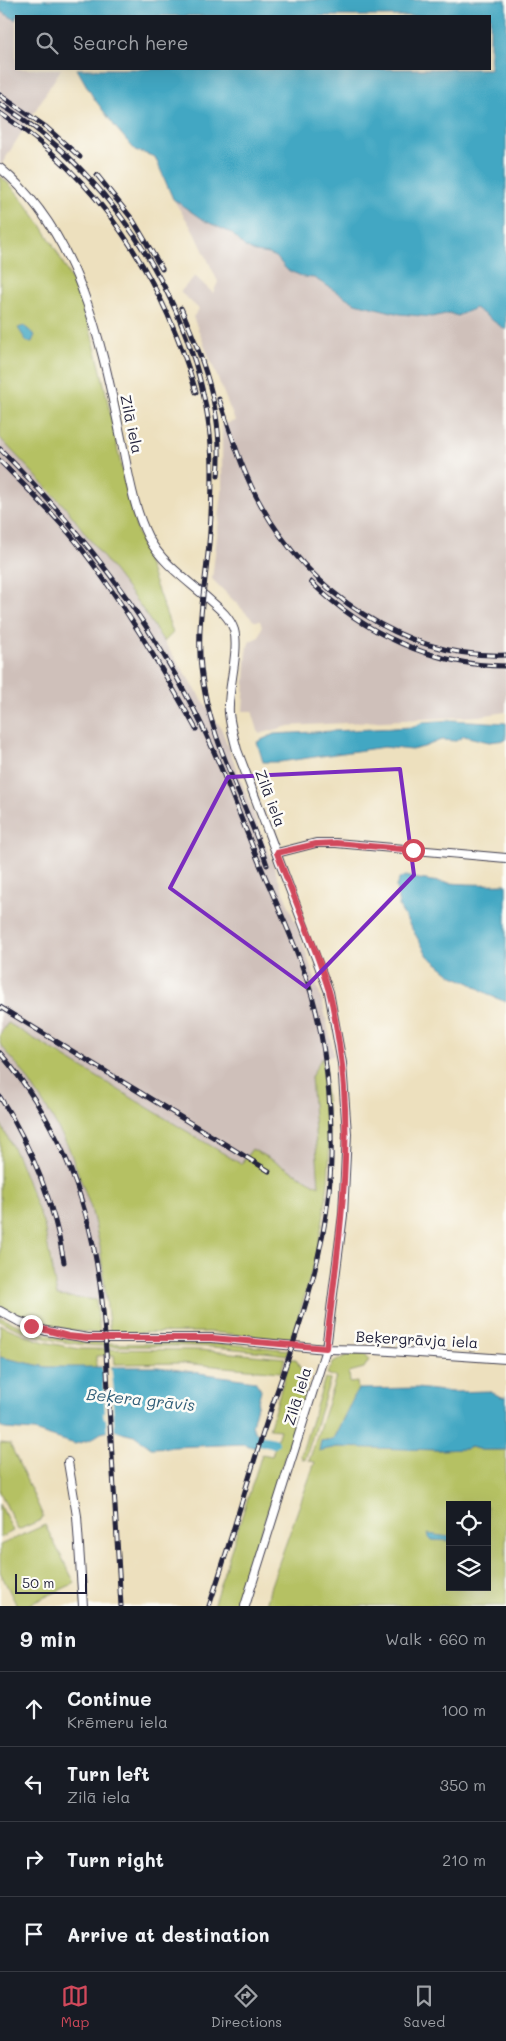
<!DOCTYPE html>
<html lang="en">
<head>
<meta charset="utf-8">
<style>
	body { margin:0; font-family:Mali,sans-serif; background:#20242c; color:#f1f3f6 }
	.controls { position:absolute; right:15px; bottom:15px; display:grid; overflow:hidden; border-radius:0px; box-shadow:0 5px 20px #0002 }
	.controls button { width:45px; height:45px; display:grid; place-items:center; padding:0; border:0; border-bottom:1px solid #363941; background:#171b24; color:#f1f3f6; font:25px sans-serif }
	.scale { position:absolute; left:15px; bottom:12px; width:72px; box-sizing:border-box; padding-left:5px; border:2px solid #22223b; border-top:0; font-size:14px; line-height:18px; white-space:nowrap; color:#22223b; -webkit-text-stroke:4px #fdfcf7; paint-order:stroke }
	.stop { position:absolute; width:15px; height:15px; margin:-11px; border:4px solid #d1495b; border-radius:50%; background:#fff }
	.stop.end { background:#d1495b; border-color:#fff; box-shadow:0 1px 5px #0008 }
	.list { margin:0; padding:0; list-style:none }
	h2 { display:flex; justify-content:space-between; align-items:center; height:65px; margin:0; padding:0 20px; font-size:21px }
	h2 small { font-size:16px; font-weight:400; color:#9ea1a6 }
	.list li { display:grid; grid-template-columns:32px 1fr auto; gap:15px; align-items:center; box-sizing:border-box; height:75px; padding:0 20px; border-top:1px solid #363941 }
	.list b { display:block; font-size:19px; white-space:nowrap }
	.list p { margin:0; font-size:16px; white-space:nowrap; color:#9ea1a6 }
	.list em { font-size:16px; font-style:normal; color:#9ea1a6 }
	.icon { flex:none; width:28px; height:28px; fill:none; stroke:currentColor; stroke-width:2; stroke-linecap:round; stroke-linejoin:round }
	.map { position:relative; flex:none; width:506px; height:1606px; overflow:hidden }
	.search { position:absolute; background:#171b24; box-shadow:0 5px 20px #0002; left:15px; right:15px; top:15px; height:55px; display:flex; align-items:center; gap:12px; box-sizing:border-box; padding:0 18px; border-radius:0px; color:#9ea1a6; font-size:19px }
	.sheet { height:365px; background:#171b24 }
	nav { display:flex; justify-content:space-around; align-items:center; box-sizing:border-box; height:70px; border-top:1px solid #363941; background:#171b24; font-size:14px; color:#9ea1a6 }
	nav a { display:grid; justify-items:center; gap:2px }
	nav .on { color:#d1495b }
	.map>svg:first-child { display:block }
</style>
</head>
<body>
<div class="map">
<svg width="506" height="1606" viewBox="0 0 506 1606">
	<rect width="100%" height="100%" fill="#fdfcf7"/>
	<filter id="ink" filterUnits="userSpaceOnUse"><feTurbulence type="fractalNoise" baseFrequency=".02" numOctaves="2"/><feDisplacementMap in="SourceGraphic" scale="10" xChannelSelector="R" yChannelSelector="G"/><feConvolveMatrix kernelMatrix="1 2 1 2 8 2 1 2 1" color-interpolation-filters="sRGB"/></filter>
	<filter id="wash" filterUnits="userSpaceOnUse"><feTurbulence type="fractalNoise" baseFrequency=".0096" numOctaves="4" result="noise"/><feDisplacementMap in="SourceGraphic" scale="20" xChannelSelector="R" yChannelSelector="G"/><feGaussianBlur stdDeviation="1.12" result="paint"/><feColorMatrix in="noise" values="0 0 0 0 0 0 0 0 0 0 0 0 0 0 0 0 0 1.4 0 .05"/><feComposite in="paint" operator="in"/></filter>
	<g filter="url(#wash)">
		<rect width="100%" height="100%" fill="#ede0be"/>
		<!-- industrial -->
		<g fill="#cfc0ba">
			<path d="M0,11L16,20V69H61L0,167Z"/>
			<path d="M173,199L203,220L231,233L238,241L255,252L269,254L277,258L287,270L304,277L314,278L355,303L400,314L432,317L450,313L457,316L475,308L506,330V712L479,716L289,726L259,734L252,711H243L247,648L250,641L259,637L262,627L260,621H254L212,579L222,493V425L235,421L193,317L199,309L180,292L195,276L213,293L218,282L196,235Z"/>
			<path d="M0,438L66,508L141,607L221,728L300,935L323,1004L334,1056L322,1057L311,1077L320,1187L252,1149L242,1165L8,1023L0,1034Z"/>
			<path d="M0,1044L23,1072L49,1112L68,1146L91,1208L100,1246L106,1300L57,1297L51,1257L44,1225L18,1158L0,1122Z"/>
		</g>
		<!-- green -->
		<g fill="#b5c163" stroke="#6c724f" fill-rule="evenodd">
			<path d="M0,176C16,189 29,208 41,225C55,247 68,271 78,295C102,355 112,429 127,493C138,541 157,587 173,633L164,642L141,607L66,508L0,438Z"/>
			<path d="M8,1023L241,1164L252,1149L319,1186L311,1077L322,1057C325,1093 331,1131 329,1167C326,1226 310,1281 292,1337L283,1339L209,1332L110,1333L100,1246L91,1208L68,1146L49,1112L23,1072L0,1044V1034Z"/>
			<path d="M0,1122L18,1158L44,1225L57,1296L96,1300L100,1333C64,1332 32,1322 0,1306Z"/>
			<path d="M0,1317C70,1352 130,1342 205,1343C233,1344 261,1347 289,1350L287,1355C255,1351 223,1347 191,1346C121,1345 66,1354 0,1321Z"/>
			<path d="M0,1325L44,1342L79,1349L199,1350L285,1358L281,1372L181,1363L115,1364L114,1355L96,1356V1368L46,1367L0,1357Z"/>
			<path d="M349,1354H365L369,1360L364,1368L349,1372L350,1383L357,1382L358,1389L333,1439L321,1441L319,1450L337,1447H368L438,1450L465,1449L471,1447L481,1450H506V1606H266L271,1585L315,1462L309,1461L336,1377L327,1374L333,1363ZM450,1505H487V1587H450Z"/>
			<path d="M290,1359H296L302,1372L307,1373L306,1390L238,1606H213L262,1454L272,1456L280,1430L269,1429Z"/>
			<path d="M325,1378L330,1380L305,1460L302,1459L301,1455Z"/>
			<path d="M0,1443L10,1444L43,1516L41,1520L18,1530L0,1492Z"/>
			<path d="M0,1504L13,1531L0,1538Z"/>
			<path d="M45,1525L75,1583L26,1606H17L0,1572V1545Z"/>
		</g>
		<!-- water -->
		<g fill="#43a7c3" stroke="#32647f">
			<path d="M0,0H506V330L475,308L457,316L450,313L432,317L400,314L355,303L314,278L304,277L287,270L277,258L269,254L255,252L245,247L231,233L203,220L173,199L155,157L135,150L116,128L93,97L77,69H490V16H16V20L0,11Z"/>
			<path d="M24,326L35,335L32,342H27L18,328Z"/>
			<path d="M452,720L506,723V740L489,742L464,736L456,741L441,740L424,747L411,750L384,747L280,762H263L257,742L274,734L413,727L423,722Z"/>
			<path d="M406,876C437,884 474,885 506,884V1002L491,996L470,983L453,976L428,956L399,907L396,886L400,878Z"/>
			<path d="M0,1357L46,1367H158L255,1381L261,1390L252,1425L254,1431L260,1435L255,1448L244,1444L151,1448L134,1435L113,1430L101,1433L90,1440L75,1444L34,1431L5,1429L0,1425Z"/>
			<path d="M417,1388L452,1392L488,1391L502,1397L506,1396V1450H481L471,1447L465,1449L438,1450L337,1447L319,1451L321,1441L333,1439L358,1389Z"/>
			<path d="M428,1534L450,1537V1541L430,1540Z"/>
		</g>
		<!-- pier -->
		<path fill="#ede0be" d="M102,1365H111L114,1392H112L115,1433H107L106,1419L104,1418L103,1413L105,1412Z"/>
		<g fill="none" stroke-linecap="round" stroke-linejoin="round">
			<!-- canal -->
			<path stroke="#43a7c3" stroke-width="10" d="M247,1434L258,1440L274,1443"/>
		</g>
	</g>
	<g filter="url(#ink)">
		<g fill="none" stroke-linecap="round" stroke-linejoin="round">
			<defs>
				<g id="street">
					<path d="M0,168C80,234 101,342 121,438C128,471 133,507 148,537C160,561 184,578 205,596C216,606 229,615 234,630C240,651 227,691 229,713C230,725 234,738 237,750L329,992L342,1063L347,1134L343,1215L326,1349L245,1606"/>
					<path d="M277,853L316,843H336L506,858"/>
					<path d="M0,1311L18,1321L46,1331L88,1338H212L326,1349L375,1350L506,1359"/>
					<path d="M68,1462L77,1516L83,1606"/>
				</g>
			</defs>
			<!-- street casing -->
			<use href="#street" stroke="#403e4f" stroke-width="10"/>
			<!-- street -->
			<use href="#street" stroke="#fff" stroke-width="8"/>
			<defs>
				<g id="rail">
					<path d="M0,95L46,127L80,157"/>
					<path d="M0,104C119,176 211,329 212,469C212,500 211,531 207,562C203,598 197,632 201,668C208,738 245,800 267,865"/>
					<path d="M0,113C99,178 163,278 196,392"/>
					<path d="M97,175L133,220L162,269"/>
					<path d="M181,308C205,363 224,415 218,476"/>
					<path d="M219,399C232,435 242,472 261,505C309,592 404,659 506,655"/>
					<path d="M0,449C75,524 141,607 190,702C217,752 236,807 258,860C277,905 298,949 312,996C328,1051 335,1134 329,1191C321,1273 290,1352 264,1430C245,1488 229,1548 209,1606"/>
					<path d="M0,461C27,488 54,514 78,544C123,602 160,665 196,729"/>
					<path d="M311,582C363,633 433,666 506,666"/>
					<path d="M0,1007L269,1171"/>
					<path d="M0,1053C55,1117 87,1195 99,1278C106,1320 106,1364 109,1406C113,1473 117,1539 121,1606"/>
					<path d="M0,1097C32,1148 54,1203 64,1262"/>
				</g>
			</defs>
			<!-- rail casing -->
			<use href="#rail" stroke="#22223b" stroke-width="5"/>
			<!-- rail -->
			<use href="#rail" stroke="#fdfcf7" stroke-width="3" stroke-dasharray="9" stroke-linecap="butt"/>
		</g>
	</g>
	<g fill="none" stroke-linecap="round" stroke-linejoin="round" filter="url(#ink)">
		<!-- route -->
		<path stroke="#d1495b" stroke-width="6" d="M31,1326L68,1336L88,1338H212L326,1348C338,1246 355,1146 339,1043C336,1026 334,1008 329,991C315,944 294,899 277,853L316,844L336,843L413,850"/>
	</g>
	<!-- marked area -->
	<path fill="none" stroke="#7b2cbf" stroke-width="4" stroke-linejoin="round" d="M400,769L414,875L306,987L170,888L228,777Z"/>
	<g text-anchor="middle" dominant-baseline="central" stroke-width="5" stroke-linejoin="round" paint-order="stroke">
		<!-- street labels -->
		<g font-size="15" fill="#22223b" stroke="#fdfcf7">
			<text transform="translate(132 424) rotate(78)">Zilā iela</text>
			<text transform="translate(271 798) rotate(69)">Zilā iela</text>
			<text transform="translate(417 1339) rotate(3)">Beķergrāvja iela</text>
			<text transform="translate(297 1396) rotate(-73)">Zilā iela</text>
		</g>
		<!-- water labels -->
		<g font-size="16" font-style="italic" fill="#315e78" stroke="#fdfcf7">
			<text transform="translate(141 1399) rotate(6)">Beķera grāvis</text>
		</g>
	</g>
</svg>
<div class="controls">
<button><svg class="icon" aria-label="locate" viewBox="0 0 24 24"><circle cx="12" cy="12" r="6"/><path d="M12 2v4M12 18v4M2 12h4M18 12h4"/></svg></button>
<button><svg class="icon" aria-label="layers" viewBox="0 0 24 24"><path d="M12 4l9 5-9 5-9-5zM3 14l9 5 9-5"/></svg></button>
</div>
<div class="scale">50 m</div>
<div class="stop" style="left:413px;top:850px"></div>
<div class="stop end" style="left:31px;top:1326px"></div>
<div class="search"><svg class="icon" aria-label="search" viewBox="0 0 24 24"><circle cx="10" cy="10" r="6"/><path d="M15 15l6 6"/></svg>Search here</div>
</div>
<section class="sheet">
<h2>9 min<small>Walk · 660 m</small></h2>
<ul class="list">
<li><svg class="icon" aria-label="ahead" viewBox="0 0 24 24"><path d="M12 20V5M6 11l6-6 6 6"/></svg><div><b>Continue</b><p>Krēmeru iela</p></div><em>100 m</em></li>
<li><svg class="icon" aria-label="left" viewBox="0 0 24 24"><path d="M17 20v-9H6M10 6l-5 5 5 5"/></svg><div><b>Turn left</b><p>Zilā iela</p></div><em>350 m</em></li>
<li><svg class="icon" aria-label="right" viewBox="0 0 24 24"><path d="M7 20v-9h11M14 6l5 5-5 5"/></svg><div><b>Turn right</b></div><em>210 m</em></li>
<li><svg class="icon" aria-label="arrive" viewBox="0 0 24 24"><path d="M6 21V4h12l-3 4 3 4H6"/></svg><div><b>Arrive at destination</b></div></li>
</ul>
</section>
<nav>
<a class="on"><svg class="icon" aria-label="map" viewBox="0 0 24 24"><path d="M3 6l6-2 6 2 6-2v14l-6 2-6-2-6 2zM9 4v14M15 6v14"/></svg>Map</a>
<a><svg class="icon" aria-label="directions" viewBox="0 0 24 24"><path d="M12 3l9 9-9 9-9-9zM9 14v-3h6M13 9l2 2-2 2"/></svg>Directions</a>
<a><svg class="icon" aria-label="saved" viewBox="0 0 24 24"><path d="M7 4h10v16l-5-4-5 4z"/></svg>Saved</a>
</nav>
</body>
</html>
